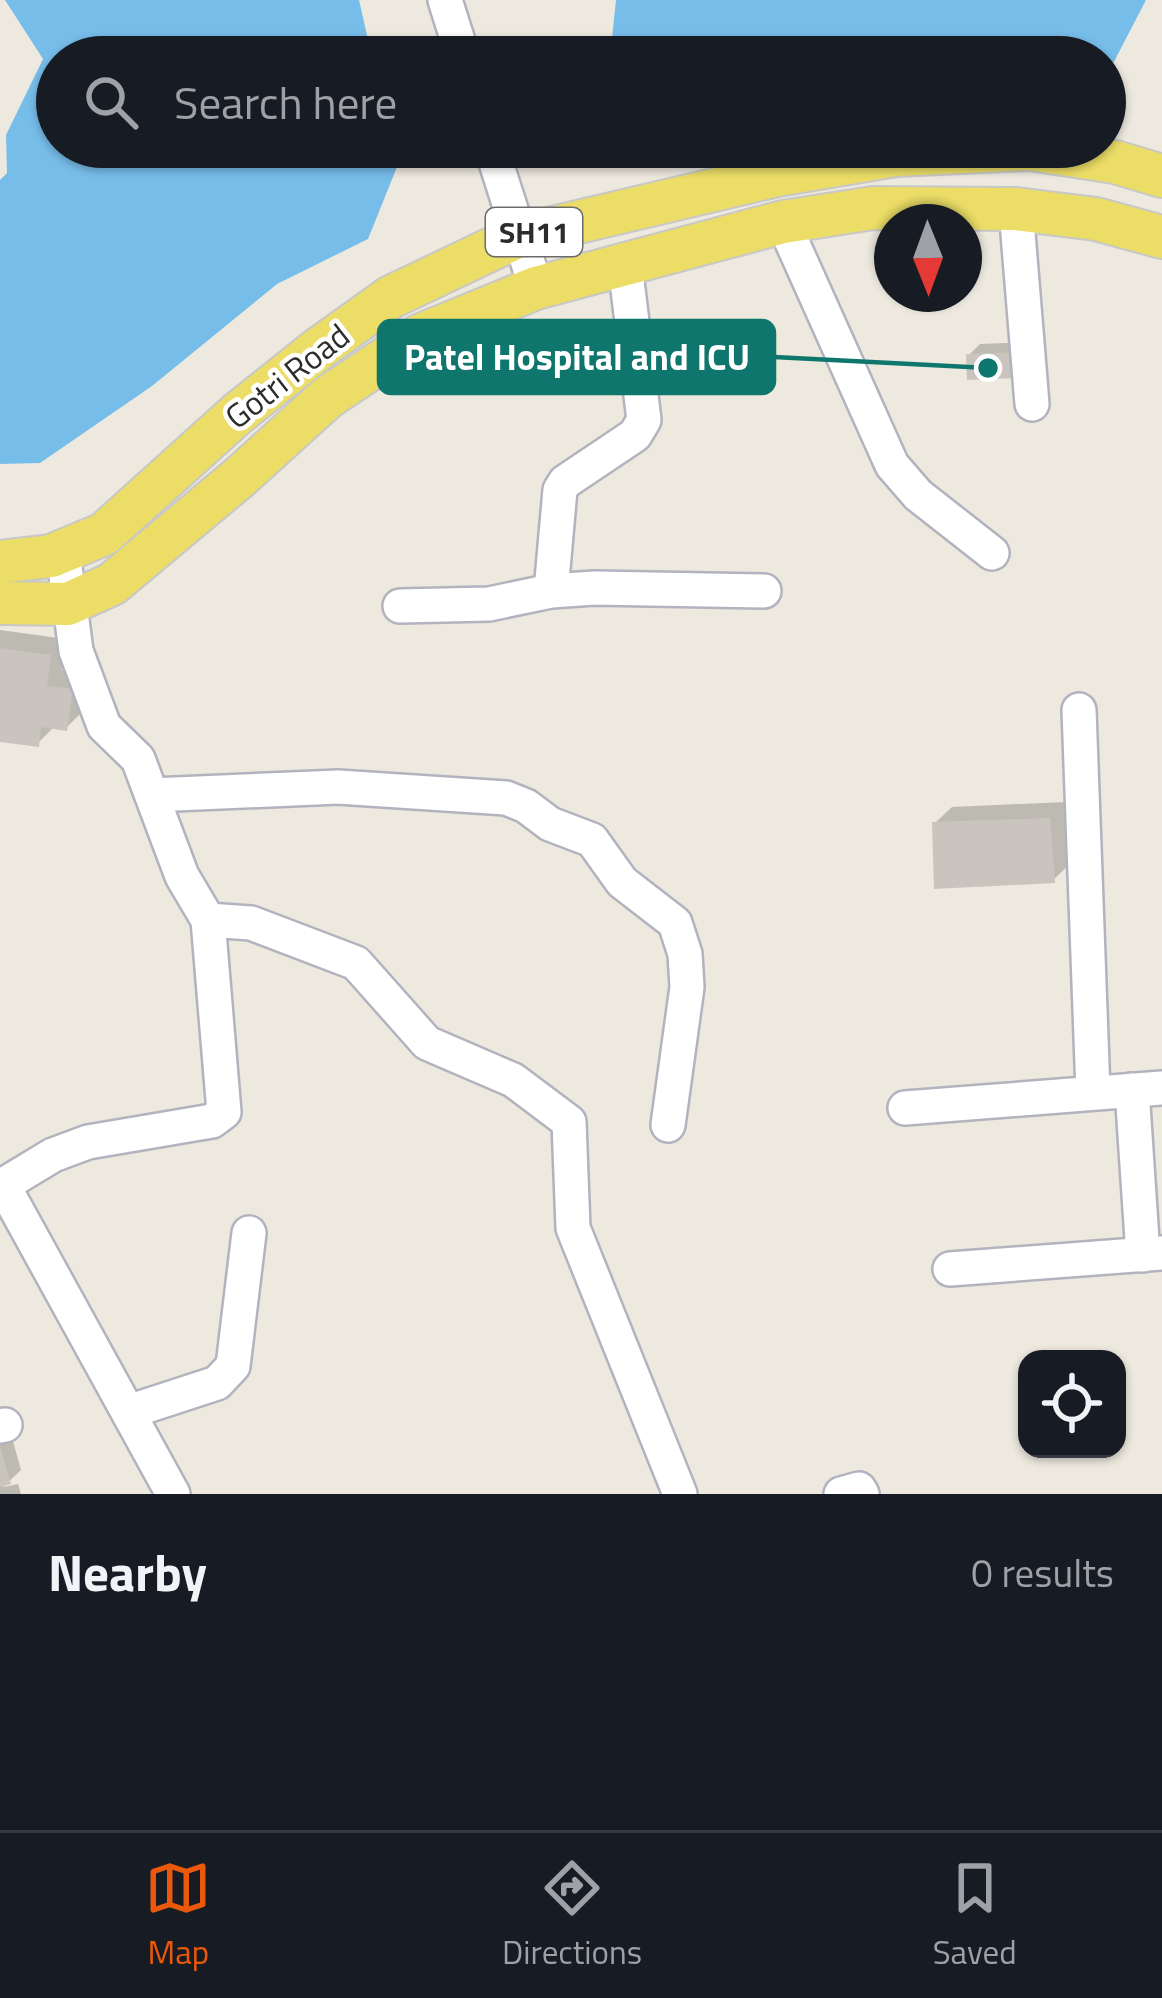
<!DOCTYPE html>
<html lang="en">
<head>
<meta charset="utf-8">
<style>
	body { margin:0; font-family:"Titillium Web",sans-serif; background:#20242c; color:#f1f3f6 }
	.controls { position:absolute; right:36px; bottom:36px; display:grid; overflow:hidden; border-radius:24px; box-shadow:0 3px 9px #0004 }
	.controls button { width:108px; height:108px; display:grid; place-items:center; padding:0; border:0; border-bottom:3px solid #363941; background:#171b24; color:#f1f3f6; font:60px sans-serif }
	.compass { position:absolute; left:874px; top:204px; width:108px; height:108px; border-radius:50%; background:#171b24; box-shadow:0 3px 9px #0004; rotate:179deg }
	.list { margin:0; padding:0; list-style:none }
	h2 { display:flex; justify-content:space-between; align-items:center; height:156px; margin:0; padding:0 48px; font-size:51px }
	h2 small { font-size:39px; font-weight:400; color:#9ea1a6 }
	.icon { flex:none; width:66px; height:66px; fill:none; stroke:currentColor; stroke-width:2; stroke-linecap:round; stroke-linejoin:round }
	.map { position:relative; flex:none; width:1162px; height:1494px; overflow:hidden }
	.search { position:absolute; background:#171b24; box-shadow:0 3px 9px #0004; left:36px; right:36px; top:36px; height:132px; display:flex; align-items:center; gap:30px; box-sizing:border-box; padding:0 42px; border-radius:66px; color:#9ea1a6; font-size:45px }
	.sheet { height:336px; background:#171b24 }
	nav { display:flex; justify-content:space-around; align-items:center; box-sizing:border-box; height:168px; border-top:3px solid #363941; background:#171b24; font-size:33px; color:#9ea1a6 }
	nav a { display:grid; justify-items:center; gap:6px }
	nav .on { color:#ea580c }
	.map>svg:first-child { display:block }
</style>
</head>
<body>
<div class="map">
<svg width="1162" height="1494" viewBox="0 0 1162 1494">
	<rect width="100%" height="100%" fill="#ede9df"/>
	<!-- water -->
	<g fill="#77bdea">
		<path d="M5,0H359L372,57H57V147H395L399,162L368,239L277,284L152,386L40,463L0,464V180L7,173L6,135L43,59Z"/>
		<path d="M616,0H1146L1105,79V57H610Z"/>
	</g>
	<!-- shadow -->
	<g fill="#0003">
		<path d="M1029,342L1030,364L969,355L980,344Z"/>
		<path d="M0,630L66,639L62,670L88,673L83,711L66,728L55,726L37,744L0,739Z"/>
		<path d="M1065,802L1070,864L1053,880L935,823L952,807Z"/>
		<path d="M11,1434L21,1470L3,1487L18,1484L21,1494H0V1436Z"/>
	</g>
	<!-- building -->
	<g fill="#c9c5be">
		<path d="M1020,352L1021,378L967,380L966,354Z"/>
		<path d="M0,648L51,655L47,686L73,689L67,731L41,727L39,747L0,742Z"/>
		<path d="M1050,818L1055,883L934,889L932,822Z"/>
		<path d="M0,1446L11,1484L0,1487Z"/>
	</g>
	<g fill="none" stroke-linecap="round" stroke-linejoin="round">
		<defs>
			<g id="minor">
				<path d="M445,0L463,57"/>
				<path d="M491,147L536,288"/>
				<path d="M1016,209L1032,404"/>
				<path d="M783,222L892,465L918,495L992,553"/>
				<path d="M63,552L76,651L104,726L138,759L182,876L208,920L251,923L356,963L427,1043L513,1080L569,1122L573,1228L680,1494"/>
				<path d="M551,591L560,490L565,482L635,435L644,420L625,265"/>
				<path d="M400,606L489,604L551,591L594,588L764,591"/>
				<path d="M1079,710L1093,1092"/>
				<path d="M152,795L338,787L506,798L526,806L550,824L592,840L622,882L675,923L685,954L687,987L668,1125"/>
				<path d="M1132,1090L1143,1255"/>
				<path d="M905,1108L1162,1088"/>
				<path d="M3,1185L173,1494"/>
				<path d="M0,1187L53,1155L88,1142L212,1121L224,1112L208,920"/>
				<path d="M950,1269L1162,1253"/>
				<path d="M128,1412L217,1383L233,1366L249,1233"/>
				<path d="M0,1426L5,1425"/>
				<path d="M841,1494L859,1489L862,1494"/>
			</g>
			<g id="major">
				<path d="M0,562L51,556L104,534L237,414L317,350L391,297L519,236L777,175L896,155L1030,149L1115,162L1162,176"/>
				<path d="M0,603L68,604L112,584L241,476L328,397L421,335L536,288L783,222L873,208L1016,209L1096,219L1162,237"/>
			</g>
		</defs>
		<!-- minor casing -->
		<use href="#minor" stroke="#b2b3bf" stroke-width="38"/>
		<!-- major casing -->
		<use href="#major" stroke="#c8c8c8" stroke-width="46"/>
		<!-- minor -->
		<use href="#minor" stroke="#fff" stroke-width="33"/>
		<!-- major -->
		<use href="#major" stroke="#ebdd66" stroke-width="42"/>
	</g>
	<g text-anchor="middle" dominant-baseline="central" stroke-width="9" stroke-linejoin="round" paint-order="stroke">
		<!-- shield labels -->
		<rect fill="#fff" stroke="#6b6b6b" stroke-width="3" x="486" y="208" width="96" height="48" rx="9"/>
		<g font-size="30" font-weight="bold" fill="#2c2c2c">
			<text x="534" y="232">SH11</text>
		</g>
		<!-- street labels -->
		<g font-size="33" fill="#2c2c2c" stroke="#fff">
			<text transform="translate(287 376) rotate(-38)">Gotri Road</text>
		</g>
	</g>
	<!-- callouts -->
	<path fill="none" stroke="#0f766e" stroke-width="4.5" d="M988 368L774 357"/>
	<circle fill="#0f766e" stroke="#fff" stroke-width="4.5" cx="988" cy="368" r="12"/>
	<rect fill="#0f766e" stroke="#0f766e" stroke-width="4.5" x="379" y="321" width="395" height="72" rx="12"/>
	<g font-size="36" text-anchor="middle" font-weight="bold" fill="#fff">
		<text x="577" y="370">Patel Hospital and ICU</text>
	</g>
</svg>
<div class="controls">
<button><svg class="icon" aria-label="locate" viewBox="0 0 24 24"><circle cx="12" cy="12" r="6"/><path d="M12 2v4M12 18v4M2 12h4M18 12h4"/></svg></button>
</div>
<svg class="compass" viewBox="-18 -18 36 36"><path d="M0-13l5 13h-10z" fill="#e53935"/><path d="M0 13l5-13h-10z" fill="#9ea1a6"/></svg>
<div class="search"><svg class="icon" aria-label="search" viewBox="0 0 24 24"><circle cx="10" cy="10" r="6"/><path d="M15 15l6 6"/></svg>Search here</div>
</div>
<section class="sheet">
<h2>Nearby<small>0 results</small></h2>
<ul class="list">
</ul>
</section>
<nav>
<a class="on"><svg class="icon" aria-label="map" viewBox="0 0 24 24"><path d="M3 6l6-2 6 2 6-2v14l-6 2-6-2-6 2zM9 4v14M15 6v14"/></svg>Map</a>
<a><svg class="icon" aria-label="directions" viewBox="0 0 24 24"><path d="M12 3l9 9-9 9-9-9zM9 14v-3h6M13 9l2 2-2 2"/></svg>Directions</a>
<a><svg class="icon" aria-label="saved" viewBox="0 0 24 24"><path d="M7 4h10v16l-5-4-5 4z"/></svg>Saved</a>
</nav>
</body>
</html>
